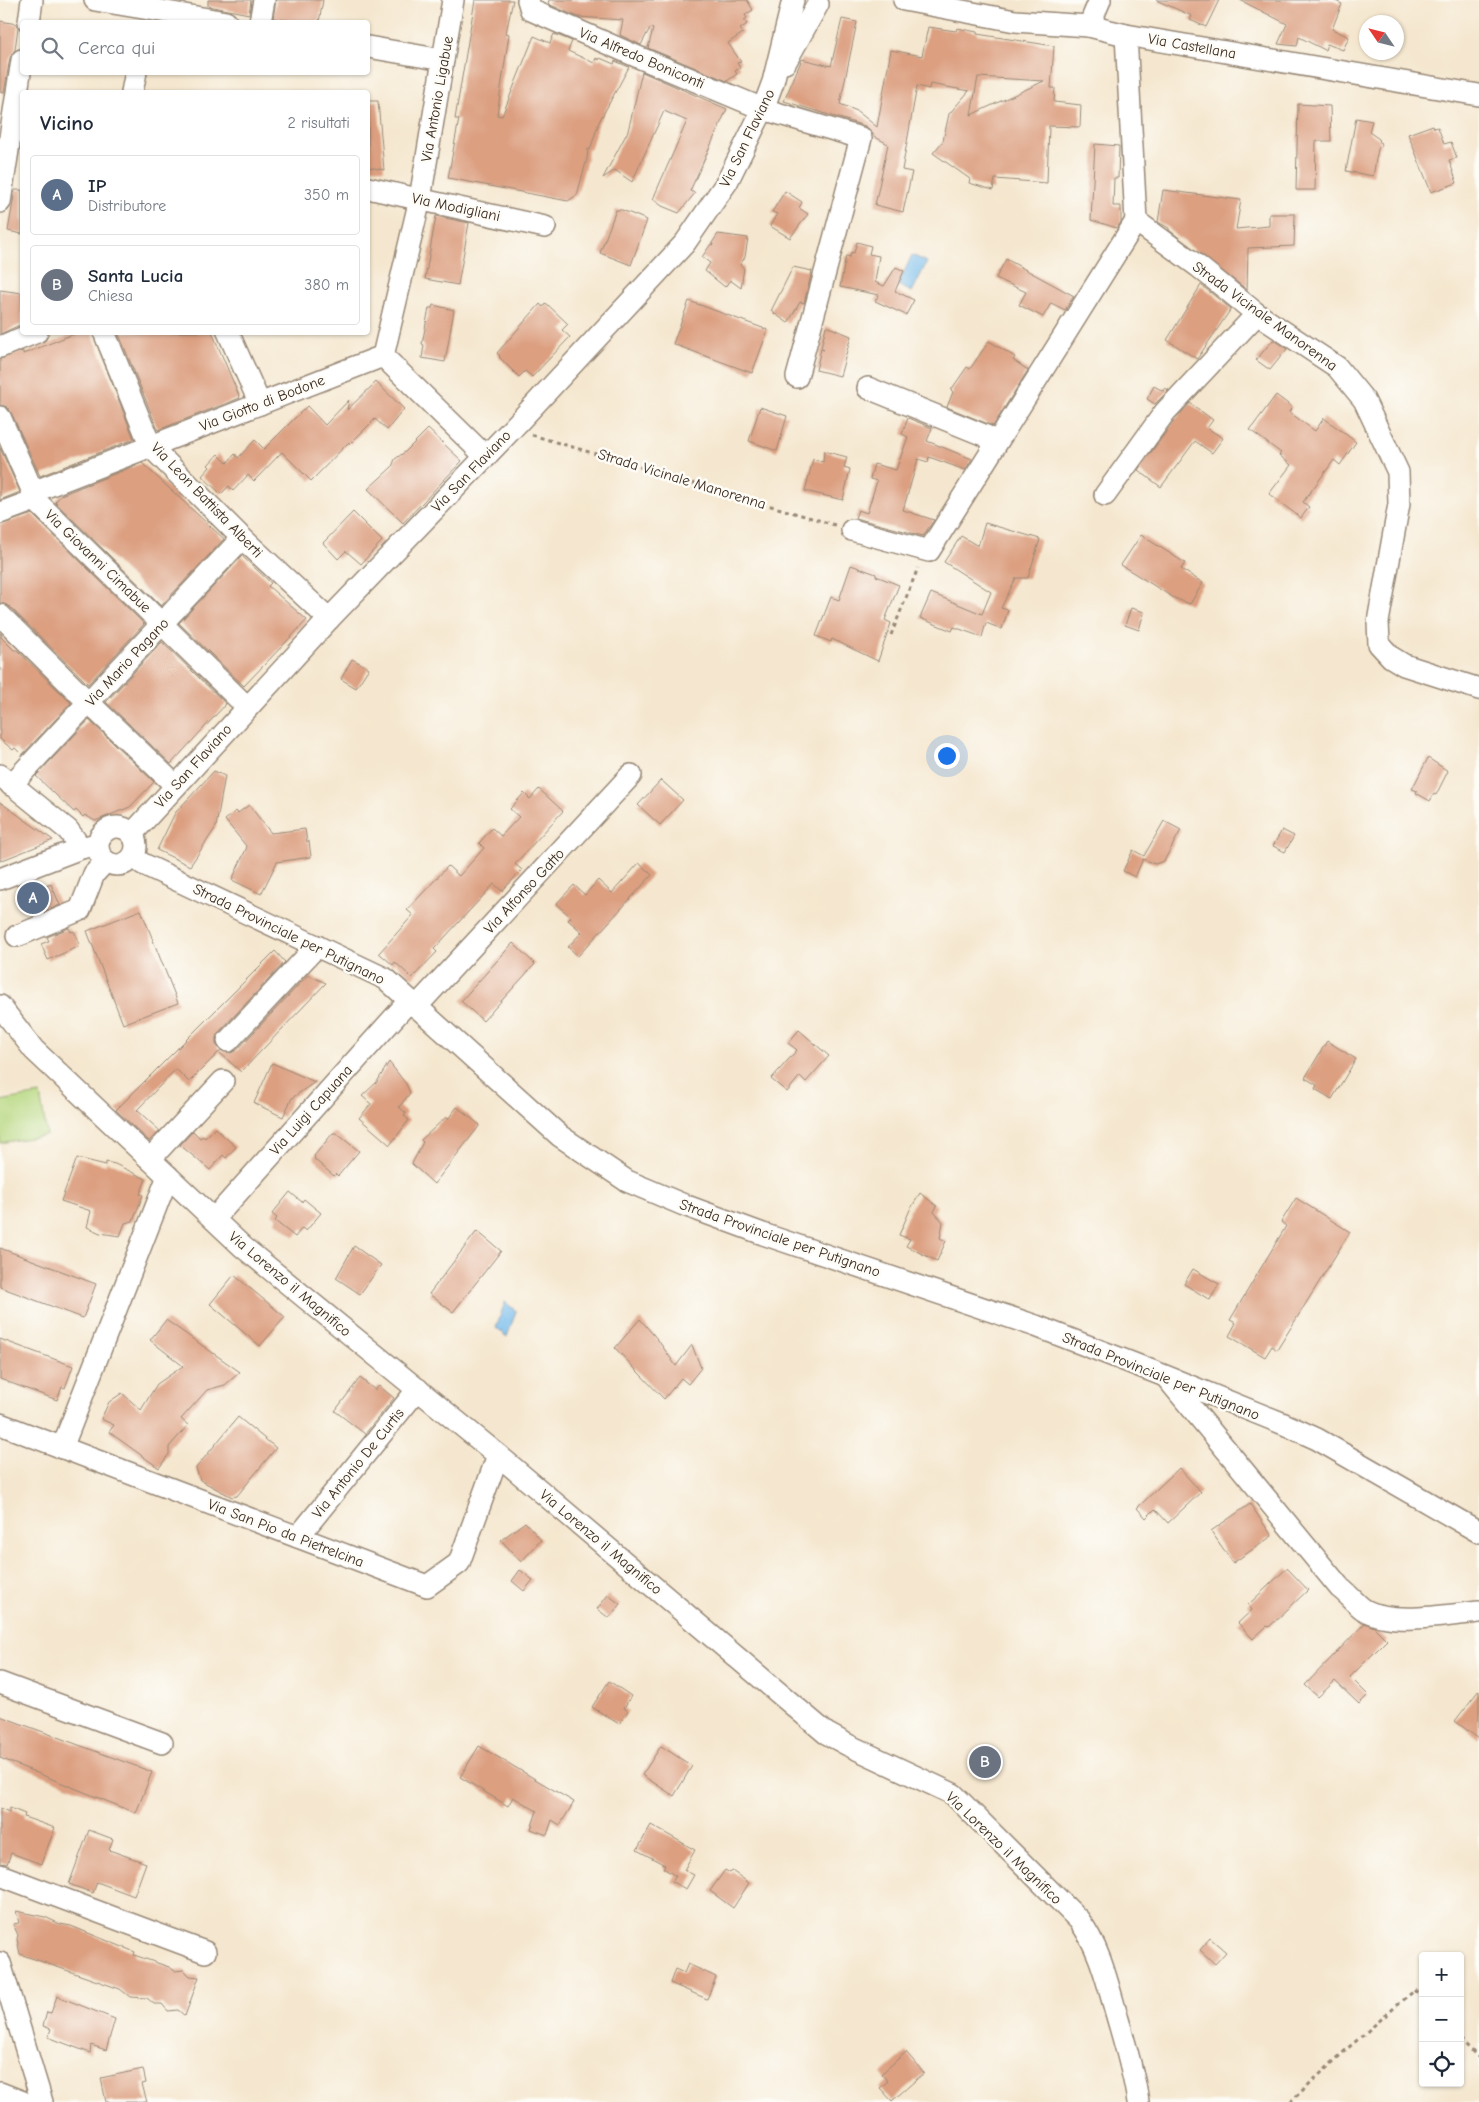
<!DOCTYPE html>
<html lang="it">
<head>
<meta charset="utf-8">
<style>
	body { margin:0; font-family:"Comic Neue",sans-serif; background:#f2f2f3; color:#1f2937 }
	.controls { position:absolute; right:15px; bottom:15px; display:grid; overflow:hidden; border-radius:5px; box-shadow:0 1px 4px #0004 }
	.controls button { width:45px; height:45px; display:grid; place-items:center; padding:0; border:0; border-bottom:1px solid #e0e1e3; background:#fff; color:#1f2937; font:25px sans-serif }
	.compass { position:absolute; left:1359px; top:15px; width:45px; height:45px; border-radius:50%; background:#fff; box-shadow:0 1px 4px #0004; rotate:305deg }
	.you { position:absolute; left:946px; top:755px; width:18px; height:18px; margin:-12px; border:4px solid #fff; border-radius:50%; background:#1a73e8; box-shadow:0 0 0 8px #1a73e833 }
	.badge { display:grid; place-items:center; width:32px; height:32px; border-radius:50%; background:#1f6fb2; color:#fff; font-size:16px; font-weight:700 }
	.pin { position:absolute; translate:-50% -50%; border:2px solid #fff; box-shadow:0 1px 5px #0006 }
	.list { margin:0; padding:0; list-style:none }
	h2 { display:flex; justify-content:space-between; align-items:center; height:65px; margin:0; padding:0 20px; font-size:21px }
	h2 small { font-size:16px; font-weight:400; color:#747a83 }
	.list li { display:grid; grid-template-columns:32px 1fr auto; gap:15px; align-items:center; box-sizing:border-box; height:80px; margin:0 10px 10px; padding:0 10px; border:1px solid #e0e1e3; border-radius:5px }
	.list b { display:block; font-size:19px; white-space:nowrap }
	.list p { margin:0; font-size:16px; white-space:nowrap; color:#747a83 }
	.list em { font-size:16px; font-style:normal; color:#747a83 }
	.icon { flex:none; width:28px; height:28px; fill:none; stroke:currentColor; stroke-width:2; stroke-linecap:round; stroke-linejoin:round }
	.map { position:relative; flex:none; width:1479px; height:2102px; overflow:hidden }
	.search { position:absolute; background:#fff; box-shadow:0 1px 4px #0004; left:20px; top:20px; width:350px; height:55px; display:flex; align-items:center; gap:12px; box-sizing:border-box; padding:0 18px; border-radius:5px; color:#747a83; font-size:19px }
	.panel { position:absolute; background:#fff; box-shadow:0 1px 4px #0004; left:20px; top:90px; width:350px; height:245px; border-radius:5px }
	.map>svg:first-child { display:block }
</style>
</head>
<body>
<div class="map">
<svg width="1479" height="2102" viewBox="0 0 1479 2102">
	<rect width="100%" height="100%" fill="#fdfcf7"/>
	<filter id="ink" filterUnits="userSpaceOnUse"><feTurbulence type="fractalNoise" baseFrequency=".02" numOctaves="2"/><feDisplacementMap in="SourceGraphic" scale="10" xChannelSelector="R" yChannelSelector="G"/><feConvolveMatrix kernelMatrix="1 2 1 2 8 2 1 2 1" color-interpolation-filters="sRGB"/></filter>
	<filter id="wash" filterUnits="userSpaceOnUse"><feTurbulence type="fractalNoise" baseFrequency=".0096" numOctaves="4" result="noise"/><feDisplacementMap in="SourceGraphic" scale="20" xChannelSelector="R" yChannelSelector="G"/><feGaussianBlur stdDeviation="1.12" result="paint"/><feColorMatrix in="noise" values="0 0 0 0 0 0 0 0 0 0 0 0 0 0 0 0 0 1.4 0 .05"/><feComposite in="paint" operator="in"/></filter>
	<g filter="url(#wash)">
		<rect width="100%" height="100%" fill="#f5e7cf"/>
		<!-- green -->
		<path fill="#b6d77f" stroke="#78804e" d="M40,1094L47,1135L0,1143V1101Z"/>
		<!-- water -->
		<g fill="#73baeb" stroke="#577284">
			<path d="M912,255L927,262L912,292L898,285Z"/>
			<path d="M505,1302L516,1311L507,1337L496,1328Z"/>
		</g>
		<g id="blocks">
			<!-- building -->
			<g fill="#dc9f80" fill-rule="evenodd">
				<path d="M208,0H251L249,14L208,6Z"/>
				<path d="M276,0H323L319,22H299L273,18Z"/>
				<path d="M475,0H513L506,33L509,34L497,115L502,116L534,36L550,43L554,34L572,41L568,51L594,63L596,58L599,60L600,58L614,64L615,61L629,67L599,122L590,150L588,149L587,159L577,195L568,201L448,178L459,119H455Z"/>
				<path d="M549,0H747L753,10L745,15L747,18L744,20L747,24L740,29L743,33L728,43L741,62L737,63L740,68L735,71L737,74L727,81L648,48L653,29L650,28L641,45L620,35L623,20L578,17L548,4Z"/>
				<path d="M1156,0H1219L1206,27L1190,20L1192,16Z"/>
				<path d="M1240,0H1333L1342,4L1332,29L1349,37L1343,50L1327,44L1325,50L1299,37L1297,46L1278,44L1287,24Z"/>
				<path d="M842,19L857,22L840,104L857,111L877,127L891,50L922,56L928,27L956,31L957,28L977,32V34L1054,46L1051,88H1055L1054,102L1081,105L1080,127L1049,126L1047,183L995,179L993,190L969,183L970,179L933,153L943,141L949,114L969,91L930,84L929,89L917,86L902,170L912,172L903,212L875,205L888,144L875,137L870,130L865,126L784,101L802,59L831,66ZM978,77L1044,81L971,115Z"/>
				<path d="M0,21L17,24L18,27L15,50L10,58L4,93L0,92Z"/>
				<path d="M642,72L727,109L690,191L695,193L679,213L662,206L653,199L687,121L664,111L632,182L615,170L603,178L628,131Z"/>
				<path d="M368,101H378L384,170L368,167Z"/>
				<path d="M1298,104L1330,106L1331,141H1316L1315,190H1296Z"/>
				<path d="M1356,118L1372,121L1369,132L1379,139L1381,145L1378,149L1373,176L1346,171Z"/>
				<path d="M1433,125L1434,128L1438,127L1444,144L1451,142L1457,158L1449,160L1457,183L1431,192L1408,134Z"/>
				<path d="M1095,144L1119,146L1118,178H1114L1113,206H1121V222L1117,228L1091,220Z"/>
				<path d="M15,190H22V234L8,231Z"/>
				<path d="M1163,190L1241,200L1236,229L1269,226V214H1295L1294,246L1248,248L1247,290L1169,230V228L1158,222Z"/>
				<path d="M785,191L802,202L799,208L808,214L790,238L770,226L777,214L772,212Z"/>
				<path d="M616,210H622L647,220L631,265L600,253Z"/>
				<path d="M436,216L469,223L458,285L425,279Z"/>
				<path d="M718,234L748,238L745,257L740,265L744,268L741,288L730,280L725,287L705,271L710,263L702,257L711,244L713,245L712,243Z"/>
				<path d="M857,242L871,246L869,254L879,256L875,282L884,286L896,267L904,271L895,291L914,300L906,315L875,301L879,295L840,287L846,256L850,257L851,252L854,253Z"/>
				<path d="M1006,259L1074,296L1065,310L1051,303L1043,317L1019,305L1026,292L996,278Z"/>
				<path d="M793,267L812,271L804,303L800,302L788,323L771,311Z"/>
				<path d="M1201,285L1231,309L1197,359L1167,340Z"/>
				<path d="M0,290L22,293V324L0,334Z"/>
				<path d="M689,301L768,330L752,373L673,344Z"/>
				<path d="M546,303L568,324L562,330L570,337L532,377L525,371L519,377L499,357L500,356L497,353L540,304L543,307Z"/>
				<path d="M433,305L454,310L445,362L422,358L424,345L422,344L429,308H432Z"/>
				<path d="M826,326L851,336L840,376L816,370L821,349L824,350L821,348Z"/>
				<path d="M79,332H92L134,439L40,476L11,412L7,407L0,405V359L23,351V354Z"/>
				<path d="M118,332H212L240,398L158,430Z"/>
				<path d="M1273,340L1287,349L1270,370L1256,360Z"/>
				<path d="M989,341L1015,357L1013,360L1028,370L993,426L947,407L953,392L951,390L967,367L970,369Z"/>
				<path d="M376,382L404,409L387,430L375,419L350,444L349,442L311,481L282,452L254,481L248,475L233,491L229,486L221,494L202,476L210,467L208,465L218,454L227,463L235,454L238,458L255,440L264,449L307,406L325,425L349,400L347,410Z"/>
				<path d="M1154,386L1163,391L1165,388L1169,390L1155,404L1147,399Z"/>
				<path d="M1276,395L1292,407L1289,412L1315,431L1324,418L1356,442L1340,465L1334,460L1303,502L1309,507L1301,518L1269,494L1291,465L1279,455L1281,453L1250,430Z"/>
				<path d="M1190,403L1213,420L1207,428L1223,438L1212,453L1195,441L1161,487L1138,470L1175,420Z"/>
				<path d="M760,407L787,416L777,451L749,441Z"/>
				<path d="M908,418L932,428L927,441L972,459L965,470L929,457L928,462L918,459L903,510L934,520L923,536L855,518L858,510L867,513L877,481L870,479L874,464L896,470L908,437L902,434Z"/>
				<path d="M428,429L462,461L403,523L368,489L392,467L395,459L405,452Z"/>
				<path d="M0,448L20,492L0,500Z"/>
				<path d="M824,451L847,457L844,467L850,469L843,500L805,491L813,459L823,462Z"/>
				<path d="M142,463L224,539L161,606L55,502L61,495Z"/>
				<path d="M353,512L382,541L361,564L346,551L338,559L323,543Z"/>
				<path d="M32,514L144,624L88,684L9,606L0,603V525Z"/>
				<path d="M985,523L1040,539L1028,578H1016L1001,608L1008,610L1002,629L986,623L982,637L954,627L952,631L920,618L931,593L982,614L991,592L944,562L961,536L978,546Z"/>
				<path d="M1141,535L1185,563L1181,569L1203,583L1190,604L1174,598L1121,565Z"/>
				<path d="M242,556L271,583L268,586L307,620L244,686L179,623Z"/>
				<path d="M851,565L876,574V576L899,585L885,620L891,623L878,661L832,639L831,642L816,636L831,597L839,600Z"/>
				<path d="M1131,608L1144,612L1139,630L1125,625Z"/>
				<path d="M0,633L2,635L1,637L14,650H17L71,703L22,755L15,748L13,750L0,739Z"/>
				<path d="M162,642L226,704L171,764L106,702Z"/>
				<path d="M352,659L369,668L356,688L341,679Z"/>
				<path d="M89,720L154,782L130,807L95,821L85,815L83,817L76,810L74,812L36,776Z"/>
				<path d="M1428,758L1448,771L1436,795L1434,794L1430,801L1416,793L1417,791L1412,789Z"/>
				<path d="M214,771L225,776L216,827L190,866L157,850L175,813Z"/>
				<path d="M661,780L683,800L660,825L638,805Z"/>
				<path d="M539,789L563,811L515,864L522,870L502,891L494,884L434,949L437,952L412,978L395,962L393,965L379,953L413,915L407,910L448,866L459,876L484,848L479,843L492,828L501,836L519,817L510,809L524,793L530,799Z"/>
				<path d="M0,802L53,840L0,861Z"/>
				<path d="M249,805L271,833L305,829L307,842L309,841L311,857L277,862L261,894L232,880L247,847L225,820L236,811L238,813Z"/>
				<path d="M1164,821L1181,830L1164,861L1155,864L1143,859L1135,877L1123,871L1133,850L1144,856Z"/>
				<path d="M1282,830L1294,836L1285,852L1273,846Z"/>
				<path d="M639,863L652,875L578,956L568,947L582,932L568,920L571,917L556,904L574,885L585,895L598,880L612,893Z"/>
				<path d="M51,884L60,905L38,914L29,893Z"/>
				<path d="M141,910L178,1003L123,1024L87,931Z"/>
				<path d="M69,928L71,932L74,931L80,946L48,960L41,944L49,941L47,937Z"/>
				<path d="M513,943L535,964L483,1021L461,1001Z"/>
				<path d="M275,951L285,962L219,1032L216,1038V1044L220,1050L231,1053L237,1050L308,975L326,983L241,1072L219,1052L189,1082L176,1069L137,1110L160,1131L149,1141L116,1110Z"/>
				<path d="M799,1030L829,1056L806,1082L800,1076L787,1092L771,1079L797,1050L788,1043Z"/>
				<path d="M1327,1041L1356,1059L1332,1099L1315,1089L1317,1085L1305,1078Z"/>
				<path d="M389,1062L406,1084L410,1093L399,1107L406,1113L404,1116L409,1120L390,1145L359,1118L371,1104L362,1096L377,1082Z"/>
				<path d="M272,1063L315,1082L292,1098L283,1117L254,1103Z"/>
				<path d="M457,1107L480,1125L434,1184L412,1164L423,1142L421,1140L446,1117L448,1119Z"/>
				<path d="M215,1128L236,1147L226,1158L223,1155L210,1170L180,1145L193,1131L200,1138L203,1136L205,1138Z"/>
				<path d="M333,1133H336L359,1151L338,1176L336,1174L334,1176L314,1159L315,1158L314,1156Z"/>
				<path d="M77,1158L106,1165V1162L115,1164L146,1179L140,1194L143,1195L133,1221L125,1223L120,1236L100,1233L87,1227L91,1211L61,1201Z"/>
				<path d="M290,1192L302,1202L304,1199L321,1213L306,1231L302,1228L295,1237L275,1221L277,1218L272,1214Z"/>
				<path d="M920,1193L937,1206L934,1212L943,1222L940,1238L946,1241L937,1261L906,1246L910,1239L899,1235L912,1205H913Z"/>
				<path d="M1296,1198L1350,1232L1277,1350L1272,1346L1265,1357L1229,1336L1236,1323L1230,1320L1286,1226L1281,1222Z"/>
				<path d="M477,1231L501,1251L453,1312L429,1294Z"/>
				<path d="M354,1246L381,1265L360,1294L336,1278Z"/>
				<path d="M0,1248L96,1284L83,1318L0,1287Z"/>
				<path d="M1193,1269L1219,1284L1210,1300L1184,1284Z"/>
				<path d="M234,1275L285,1317L260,1346L210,1304Z"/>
				<path d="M640,1319L658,1340L676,1366L692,1345L701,1368L688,1384L681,1378L664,1399L615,1348Z"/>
				<path d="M166,1320L240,1372L225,1385L207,1390L181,1419L188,1425L169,1447V1454L159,1468L109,1432L114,1425L101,1419L109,1402L122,1393L141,1410L157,1384L183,1366L150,1340Z"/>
				<path d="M0,1339L73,1366L65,1388L62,1387L57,1400L0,1379Z"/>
				<path d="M360,1378L375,1390L379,1386L394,1398L365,1434L335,1411Z"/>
				<path d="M238,1417L276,1448L237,1496L232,1497L200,1480L196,1468Z"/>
				<path d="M1179,1468L1201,1492L1168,1523L1155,1509L1146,1518L1137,1508Z"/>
				<path d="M1250,1504L1272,1536L1233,1563L1211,1531Z"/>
				<path d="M525,1522L541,1540L521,1562L501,1540Z"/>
				<path d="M1287,1568L1308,1590L1269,1627L1267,1626L1253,1639L1238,1623L1252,1610L1248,1605Z"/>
				<path d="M520,1570L533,1580L524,1591L512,1581Z"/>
				<path d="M608,1595L620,1604L609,1618L597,1609Z"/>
				<path d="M1365,1623L1374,1627L1387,1640L1350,1677L1368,1695L1359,1704L1335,1681L1318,1697L1305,1685Z"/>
				<path d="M609,1681L631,1696L624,1708L628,1711L619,1724L592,1707Z"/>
				<path d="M1479,1690V1739L1455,1721Z"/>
				<path d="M0,1716L152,1772L136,1813L0,1758Z"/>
				<path d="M479,1746L574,1802L560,1825L552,1820L547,1835L531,1829L537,1811L513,1797L508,1806L460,1777Z"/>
				<path d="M661,1746L692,1766L674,1796L642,1775Z"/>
				<path d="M0,1808L9,1812L10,1808L25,1814L24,1817L55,1828L41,1864L11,1853L7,1864L0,1863Z"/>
				<path d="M651,1825L695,1850L684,1870L694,1875L686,1889L672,1882L676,1876L663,1868L665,1865L637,1850Z"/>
				<path d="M89,1830L113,1839L109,1850L146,1863L134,1896L97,1882L93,1893L69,1884Z"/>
				<path d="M725,1870L730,1873L732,1871L749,1883L733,1908L710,1891Z"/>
				<path d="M16,1911L45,1917L60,1924L71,1926L135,1952L134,1955L169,1967L175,1971L184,1970L190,1976L199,1977L185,2016L178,2010L168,2011L162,2004H154L147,1998L130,1997L120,1989L20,1954L17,1939L18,1935L13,1924L19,1923Z"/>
				<path d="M1210,1938L1226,1952L1215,1964L1200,1950Z"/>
				<path d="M688,1964L716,1977L707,1999L670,1983L675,1969L684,1973Z"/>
				<path d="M57,1996L115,2019L106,2050L91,2045L90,2053L48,2037L51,2029L43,2026L47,2012L51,2013Z"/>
				<path d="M906,2052L924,2073L892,2101L880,2088L888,2081L881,2074Z"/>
				<path d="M143,2069L146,2083L142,2084L147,2102H106L101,2078Z"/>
			</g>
		</g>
	</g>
	<g filter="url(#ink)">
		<use href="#blocks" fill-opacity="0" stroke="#988876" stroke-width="1"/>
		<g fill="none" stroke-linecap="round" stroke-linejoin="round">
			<defs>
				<g id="minor">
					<path d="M95,0L226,22"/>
					<path d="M528,0L531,10L638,57L763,109L861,138L797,377"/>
					<path d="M904,0L1015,21L1089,26L1126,35L1479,95"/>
					<path d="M29,22L32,0"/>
					<path d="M260,22L264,0"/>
					<path d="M1089,26L1100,0"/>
					<path d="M1126,35L1136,221L1199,267L1257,314L1337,367L1364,400L1398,472L1399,504L1378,622L1379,644L1391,657L1404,665L1479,689"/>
					<path d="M368,47L443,60"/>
					<path d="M785,63L818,4"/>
					<path d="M132,92L136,72"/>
					<path d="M368,188L545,227"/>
					<path d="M0,202L22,60"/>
					<path d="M104,332L151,447L242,538L329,619"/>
					<path d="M228,332L260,404"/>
					<path d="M0,347L37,332"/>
					<path d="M383,356L486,457"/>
					<path d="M868,388L986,436L995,444"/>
					<path d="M0,417L33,492"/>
					<path d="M1105,495L1165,412L1257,314"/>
					<path d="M35,500L247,707"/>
					<path d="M0,513L35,500L33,492L383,356L420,199L453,0"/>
					<path d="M852,530L929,551L1136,221"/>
					<path d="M0,615L89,703L176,786"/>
					<path d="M0,775L68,830L81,848"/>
					<path d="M11,785L242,538"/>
					<circle cx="117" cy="846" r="19"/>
					<path d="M132,834L329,619L512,429L685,243L727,182L763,109L773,82L793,0"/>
					<path d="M133,857L143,864L386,979L560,1136L627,1181L684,1205L763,1234L1036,1326L1165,1376L1284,1424L1317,1439L1479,1532"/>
					<path d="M0,879L81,848L93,845"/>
					<path d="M17,936L80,910L94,874L106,861"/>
					<path d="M0,1006L34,1050L243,1247L498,1455L826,1733L848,1745L953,1794L1079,1920C1100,1948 1107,1982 1117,2016C1125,2044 1134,2073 1138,2102"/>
					<path d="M416,1007L631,775"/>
					<path d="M228,1041L317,946"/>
					<path d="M150,1159L223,1081"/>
					<path d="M214,1219L409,1001"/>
					<path d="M1167,1378L1340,1588C1348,1594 1355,1603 1363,1609C1390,1626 1448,1615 1479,1612"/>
					<path d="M0,1424L427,1586L459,1563L498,1455"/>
					<path d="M62,1448L168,1176"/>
					<path d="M298,1537L418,1389"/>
					<path d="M0,1683L162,1743"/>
					<path d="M0,1875L205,1952"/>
					<path d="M0,1963L42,2102"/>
					<path d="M0,2093L23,2102"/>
				</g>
			</defs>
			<!-- minor casing -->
			<use href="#minor" stroke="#988876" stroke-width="24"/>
			<!-- path -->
			<g stroke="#988876" stroke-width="3" stroke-dasharray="4 4" stroke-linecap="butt">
				<path d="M532,435L835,525"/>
				<path d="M891,635L918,568"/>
				<path d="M1460,2039L1479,2058"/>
				<path d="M1290,2102L1348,2048L1415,1990L1423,1998"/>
			</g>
			<!-- minor -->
			<use href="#minor" stroke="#fff" stroke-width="21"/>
		</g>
	</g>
	<g text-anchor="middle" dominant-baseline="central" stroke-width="5" stroke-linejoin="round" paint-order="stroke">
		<!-- street labels -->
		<g font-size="15" fill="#3b2a1e" stroke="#fdfcf7">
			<text transform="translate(1192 46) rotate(10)">Via Castellana</text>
			<text transform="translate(642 58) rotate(23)">Via Alfredo Boniconti</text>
			<text transform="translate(437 99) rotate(-80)">Via Antonio Ligabue</text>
			<text transform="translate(747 138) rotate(-64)">Via San Flaviano</text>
			<text transform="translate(456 207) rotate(12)">Via Modigliani</text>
			<text transform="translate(1265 316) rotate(36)">Strada Vicinale Manorenna</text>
			<text transform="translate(262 403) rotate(-21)">Via Giotto di Bodone</text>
			<text transform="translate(471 471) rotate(-46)">Via San Flaviano</text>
			<text transform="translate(682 479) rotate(17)">Strada Vicinale Manorenna</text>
			<text transform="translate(207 500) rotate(46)">Via Leon Battista Alberti</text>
			<text transform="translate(98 561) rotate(44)">Via Giovanni Cimabue</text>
			<text transform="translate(127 662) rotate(-47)">Via Mario Pagano</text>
			<text transform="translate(193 766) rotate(-48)">Via San Flaviano</text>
			<text transform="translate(524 891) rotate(-47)">Via Alfonso Gatto</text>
			<text transform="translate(289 934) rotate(26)">Strada Provinciale per Putignano</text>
			<text transform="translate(311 1110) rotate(-48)">Via Luigi Capuana</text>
			<text transform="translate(780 1238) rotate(19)">Strada Provinciale per Putignano</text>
			<text transform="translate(290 1284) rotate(40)">Via Lorenzo il Magnifico</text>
			<text transform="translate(1161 1376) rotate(22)">Strada Provinciale per Putignano</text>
			<text transform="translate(358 1463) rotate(-51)">Via Antonio De Curtis</text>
			<text transform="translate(286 1533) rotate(21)">Via San Pio da Pietrelcina</text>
			<text transform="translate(601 1542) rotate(40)">Via Lorenzo il Magnifico</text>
			<text transform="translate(1004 1848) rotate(44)">Via Lorenzo il Magnifico</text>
		</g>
	</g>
</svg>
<div class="controls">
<button>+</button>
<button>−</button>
<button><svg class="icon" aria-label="locate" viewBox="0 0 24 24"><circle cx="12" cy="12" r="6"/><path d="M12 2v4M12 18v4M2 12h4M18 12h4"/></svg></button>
</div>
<svg class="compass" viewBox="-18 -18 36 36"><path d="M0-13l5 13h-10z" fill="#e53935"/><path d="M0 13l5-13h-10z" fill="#747a83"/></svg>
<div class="you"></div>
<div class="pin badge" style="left:33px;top:898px;background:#5c6f8a">A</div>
<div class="pin badge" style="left:985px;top:1762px;background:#6b7280">B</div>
<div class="search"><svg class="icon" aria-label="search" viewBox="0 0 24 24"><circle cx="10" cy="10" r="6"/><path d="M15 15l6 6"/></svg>Cerca qui</div>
<section class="panel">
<h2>Vicino<small>2 risultati</small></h2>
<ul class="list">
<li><span class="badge" style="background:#5c6f8a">A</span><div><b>IP</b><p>Distributore</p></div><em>350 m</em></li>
<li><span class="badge" style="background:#6b7280">B</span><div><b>Santa Lucia</b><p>Chiesa</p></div><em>380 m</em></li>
</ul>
</section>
</div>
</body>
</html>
